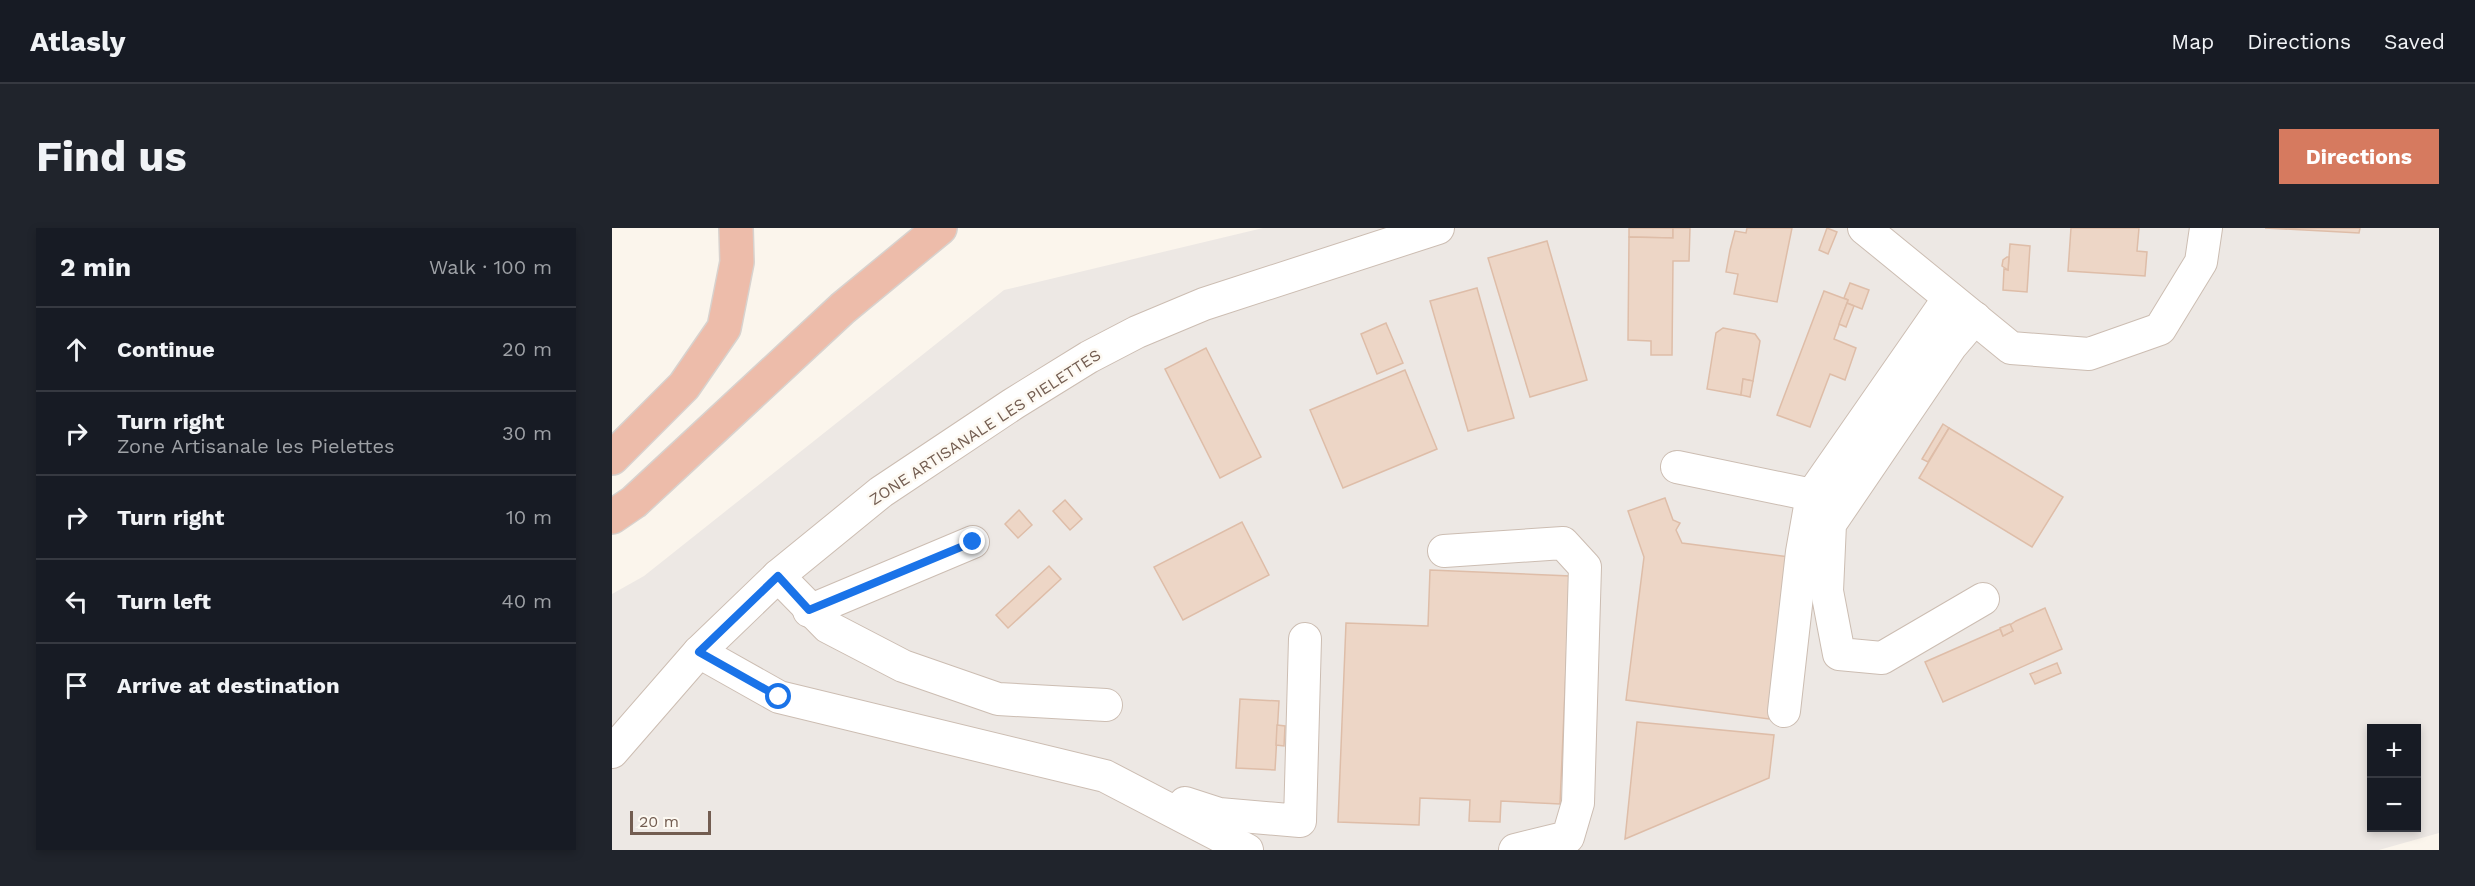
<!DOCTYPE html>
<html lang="en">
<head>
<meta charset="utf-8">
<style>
	body { margin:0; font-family:"Work Sans",sans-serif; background:#20242c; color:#f1f3f6 }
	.controls { position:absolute; right:18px; bottom:18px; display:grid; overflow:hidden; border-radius:0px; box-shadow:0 3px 9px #0003 }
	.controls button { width:54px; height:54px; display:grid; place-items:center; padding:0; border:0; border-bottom:2px solid #363941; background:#171b24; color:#f1f3f6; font:30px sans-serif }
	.scale { position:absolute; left:18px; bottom:15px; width:81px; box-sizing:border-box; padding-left:6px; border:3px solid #735d51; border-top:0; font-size:16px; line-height:21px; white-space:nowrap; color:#735d51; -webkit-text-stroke:4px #fdf9f2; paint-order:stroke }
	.stop { position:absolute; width:18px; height:18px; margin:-14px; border:4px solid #1a73e8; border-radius:50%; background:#fff }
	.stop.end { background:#1a73e8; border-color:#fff; box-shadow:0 2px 6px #0008 }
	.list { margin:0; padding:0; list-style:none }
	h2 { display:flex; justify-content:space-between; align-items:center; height:78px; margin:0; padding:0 24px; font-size:26px }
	h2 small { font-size:20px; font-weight:400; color:#9ea1a6 }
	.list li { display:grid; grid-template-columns:39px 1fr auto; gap:18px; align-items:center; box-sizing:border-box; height:84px; padding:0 24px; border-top:2px solid #363941 }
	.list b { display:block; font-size:22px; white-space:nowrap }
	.list p { margin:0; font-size:20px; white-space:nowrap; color:#9ea1a6 }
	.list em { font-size:20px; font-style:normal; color:#9ea1a6 }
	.icon { flex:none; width:33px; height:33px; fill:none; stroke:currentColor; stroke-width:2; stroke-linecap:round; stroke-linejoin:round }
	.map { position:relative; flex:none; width:1827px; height:622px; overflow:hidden; border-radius:0px }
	header { display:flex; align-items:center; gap:36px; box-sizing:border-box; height:84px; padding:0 30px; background:#171b24; border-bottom:2px solid #363941 }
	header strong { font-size:28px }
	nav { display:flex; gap:33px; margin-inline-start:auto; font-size:21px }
	.intro { display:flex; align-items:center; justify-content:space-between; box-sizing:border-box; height:144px; padding:0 36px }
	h1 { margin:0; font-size:42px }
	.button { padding:15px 27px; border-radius:0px; background:#d67a5f; color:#fff; font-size:21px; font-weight:700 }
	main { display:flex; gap:36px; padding:0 36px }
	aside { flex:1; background:#171b24; border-radius:0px; box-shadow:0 3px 9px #0003 }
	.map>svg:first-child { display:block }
</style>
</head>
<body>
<header>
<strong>Atlasly</strong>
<nav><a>Map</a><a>Directions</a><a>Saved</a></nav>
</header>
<div class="intro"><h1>Find us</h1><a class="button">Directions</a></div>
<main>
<aside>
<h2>2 min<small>Walk · 100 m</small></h2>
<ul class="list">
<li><svg class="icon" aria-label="ahead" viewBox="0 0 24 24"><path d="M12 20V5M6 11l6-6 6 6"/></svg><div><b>Continue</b></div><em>20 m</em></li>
<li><svg class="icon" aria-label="right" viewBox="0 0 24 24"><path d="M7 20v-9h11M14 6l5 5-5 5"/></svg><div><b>Turn right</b><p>Zone Artisanale les Pielettes</p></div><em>30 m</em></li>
<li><svg class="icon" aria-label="right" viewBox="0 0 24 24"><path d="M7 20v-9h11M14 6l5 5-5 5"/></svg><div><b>Turn right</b></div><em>10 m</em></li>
<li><svg class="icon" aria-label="left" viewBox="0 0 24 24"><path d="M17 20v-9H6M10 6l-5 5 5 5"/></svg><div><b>Turn left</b></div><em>40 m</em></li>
<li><svg class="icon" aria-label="arrive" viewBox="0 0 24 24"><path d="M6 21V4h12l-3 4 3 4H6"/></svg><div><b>Arrive at destination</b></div></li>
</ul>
</aside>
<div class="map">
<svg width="1827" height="622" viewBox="0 0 1827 622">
	<rect width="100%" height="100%" fill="#fbf5ec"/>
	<!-- industrial -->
	<path fill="#ede8e4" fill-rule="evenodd" d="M651,0H1827V605L1767,622H0V366L32,348L392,62ZM1760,500H1804V600H1760Z"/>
	<!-- building -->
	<g fill="#edd6c6" stroke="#debda8" stroke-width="1.5">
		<path d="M1017,0H1061V10L1017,9Z"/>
		<path d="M1061,0H1078L1077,33H1061L1060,127H1039V113L1016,112L1017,9L1061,10Z"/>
		<path d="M1135,0H1180L1165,74L1122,66L1126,46L1114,44L1118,22L1123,3L1134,5Z"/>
		<path d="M1215,0L1225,4L1216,26L1207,22Z"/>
		<path d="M1459,0H1527L1525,23L1535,24L1533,48L1456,43Z"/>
		<path d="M1653,0H1748L1747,5Z"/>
		<path d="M935,13L975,152L918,169L876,30Z"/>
		<path d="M1398,16L1418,18L1415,64L1391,62L1392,41L1396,42Z"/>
		<path d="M1395,29H1397L1396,42L1390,38L1391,32Z"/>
		<path d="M1238,55L1257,62L1250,81L1235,75L1236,72L1232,70Z"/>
		<path d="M865,60L902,190L856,203L818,73Z"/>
		<path d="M1212,63L1236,72L1222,111L1244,120L1233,152L1218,146L1198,199L1165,187Z"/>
		<path d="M1235,75L1242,78L1234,99L1227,96Z"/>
		<path d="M774,95L791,135L765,146L749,106Z"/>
		<path d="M1111,100L1143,106L1148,113L1141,153L1131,151L1129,167L1095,161L1104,105Z"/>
		<path d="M594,120L649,229L608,250L553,141Z"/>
		<path d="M793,142L825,221L731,260L698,182Z"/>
		<path d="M1131,151L1141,153L1138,169L1129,167Z"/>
		<path d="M1331,196L1337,200L1316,234L1310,231Z"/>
		<path d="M1337,200L1451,269L1420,319L1307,250Z"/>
		<path d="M1053,270L1061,292L1068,295L1064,302L1070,315L1177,329L1157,491L1014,472L1032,329L1016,283Z"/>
		<path d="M453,272L470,291L458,302L441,283Z"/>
		<path d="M407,282L420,297L406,310L393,296Z"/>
		<path d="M630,294L657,347L571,392L542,339Z"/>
		<path d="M437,338L449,351L396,400L384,387Z"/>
		<path d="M818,342L958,348L948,576L889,573L888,594L857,593L858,572L808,570L807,597L726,594L734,395L816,398Z"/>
		<path d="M1433,380L1450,421L1331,474L1313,434L1388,401L1391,408L1401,403L1398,397L1404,393Z"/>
		<path d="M1398,396L1401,403L1391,408L1388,400Z"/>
		<path d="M1445,435L1449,445L1423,456L1418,446Z"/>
		<path d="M628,471L667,473L663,542L624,540Z"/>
		<path d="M1025,494L1162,507L1157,550L1013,611Z"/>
		<path d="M665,497L673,498L672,518L664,517Z"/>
	</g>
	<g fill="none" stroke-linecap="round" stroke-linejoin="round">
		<defs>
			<g id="minor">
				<path d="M1252,0L1399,120L1477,126L1548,101L1589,34L1594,0"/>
				<path d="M1363,90L1339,118L1218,296L1215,363L1227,426L1270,430L1371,371"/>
				<path d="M1065,239L1200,267L1337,70"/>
				<path d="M832,323L951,315L973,339L966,575L956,609L903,622"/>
				<path d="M166,348L216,399L291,438L386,471L494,477"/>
				<path d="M197,383L361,314"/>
				<path d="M87,424L167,469L493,548L635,622"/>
				<path d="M1172,483L1190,324L1200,267"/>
				<path d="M0,524L87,424L166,348L269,264L401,176L477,129L525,104L592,76L826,0"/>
				<path d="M573,575L607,586L688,593L693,411"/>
			</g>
			<g id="highway">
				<path d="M0,230L72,158L112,100L125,34L124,0"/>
				<path d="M0,289L22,274L231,80L328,0"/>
			</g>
		</defs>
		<!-- minor casing -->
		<use href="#minor" stroke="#ccbdb2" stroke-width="34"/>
		<!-- highway casing -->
		<use href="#highway" stroke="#d8d2ce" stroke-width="36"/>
		<!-- minor -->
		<use href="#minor" stroke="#fff" stroke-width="32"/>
		<!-- highway -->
		<use href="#highway" stroke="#edbcaa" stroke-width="33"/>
	</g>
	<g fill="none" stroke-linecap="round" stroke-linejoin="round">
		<!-- route -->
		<path stroke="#1a73e8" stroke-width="8" d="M167,469L87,424L166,348L197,382L361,314"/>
	</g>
	<g text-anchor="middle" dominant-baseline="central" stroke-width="5" stroke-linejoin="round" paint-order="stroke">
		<!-- street labels -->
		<g font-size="16" fill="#735d51" stroke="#fdf9f2">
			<text transform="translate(373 199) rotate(-33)">ZONE ARTISANALE LES PIELETTES</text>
		</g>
	</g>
</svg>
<div class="controls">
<button>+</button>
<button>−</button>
</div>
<div class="scale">20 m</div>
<div class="stop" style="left:167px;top:469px"></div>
<div class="stop end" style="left:361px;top:314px"></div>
</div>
</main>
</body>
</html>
